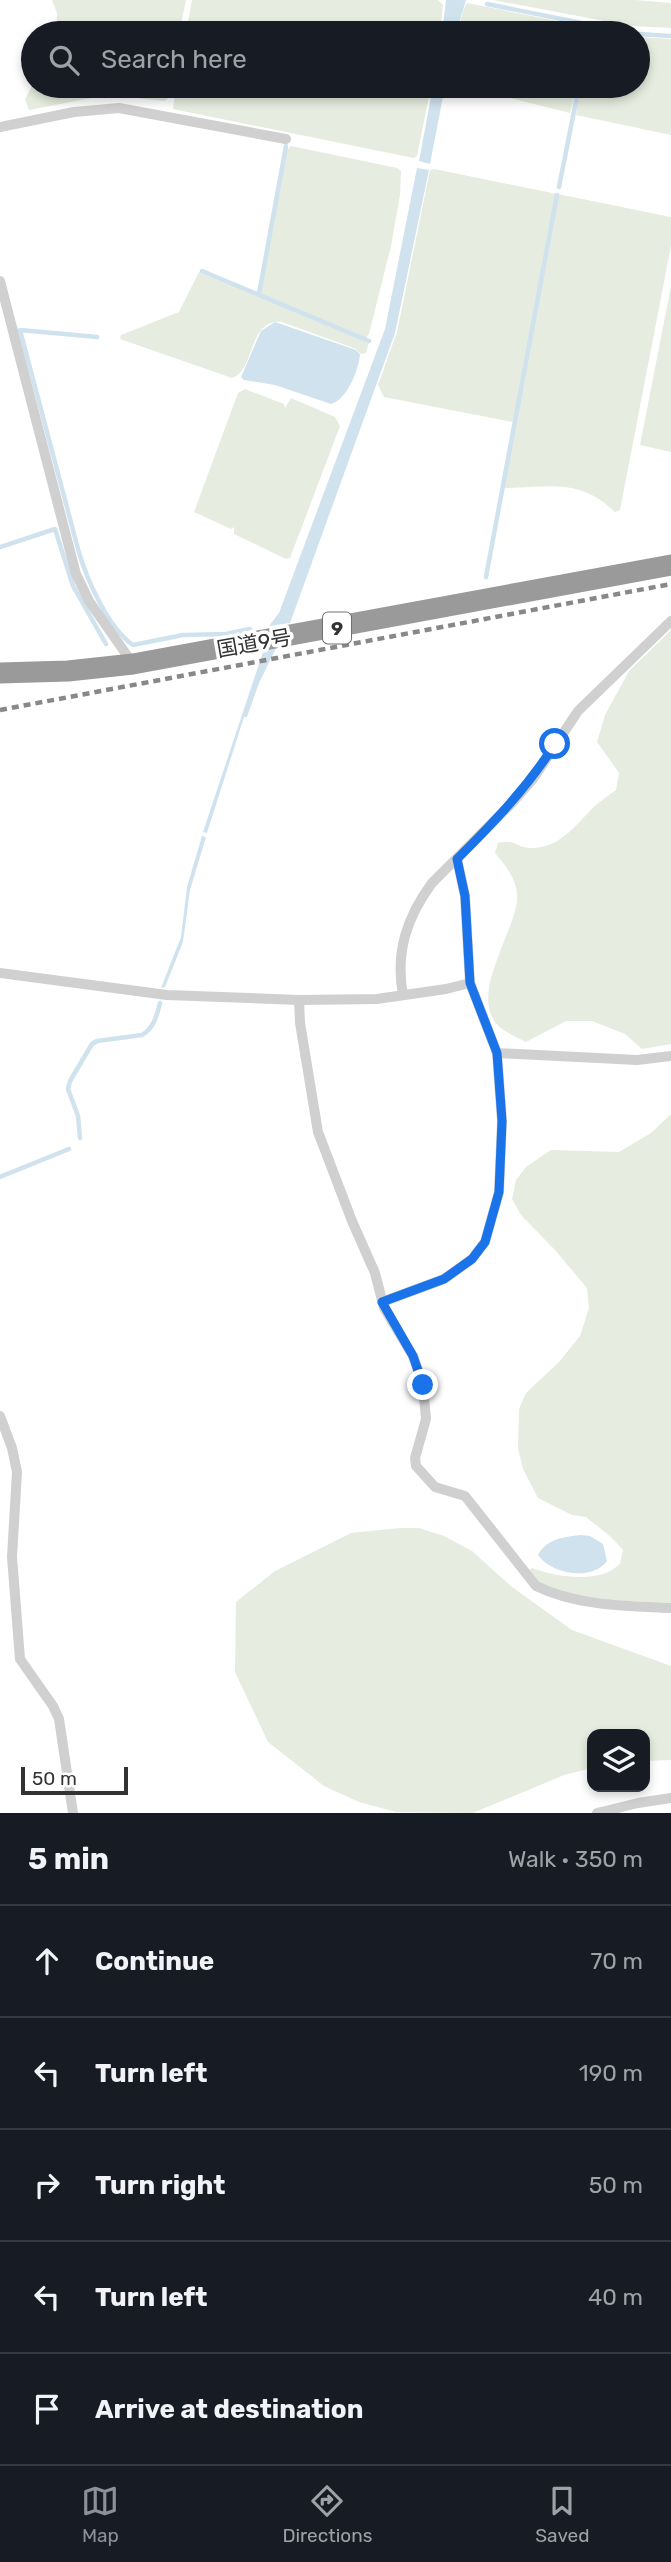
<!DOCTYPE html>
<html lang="en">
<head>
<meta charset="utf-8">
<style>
	body { margin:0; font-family:Rubik,"Noto Sans JP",sans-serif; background:#20242c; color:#f1f3f6 }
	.controls { position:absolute; right:21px; bottom:21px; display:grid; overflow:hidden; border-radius:14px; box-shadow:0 4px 10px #0003 }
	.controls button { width:63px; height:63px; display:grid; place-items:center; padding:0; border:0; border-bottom:2px solid #363941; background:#171b24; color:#f1f3f6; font:35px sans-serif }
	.scale { position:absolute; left:21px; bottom:18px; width:107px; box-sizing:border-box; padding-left:7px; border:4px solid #333; border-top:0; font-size:19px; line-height:24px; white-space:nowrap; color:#333; -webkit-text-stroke:5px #fff; paint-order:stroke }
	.stop { position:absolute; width:21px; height:21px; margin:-16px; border:5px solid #1a73e8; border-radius:50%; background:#fff }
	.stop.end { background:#1a73e8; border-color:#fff; box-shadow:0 2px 7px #0008 }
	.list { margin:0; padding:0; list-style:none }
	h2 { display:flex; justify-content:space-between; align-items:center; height:91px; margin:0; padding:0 28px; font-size:30px }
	h2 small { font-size:23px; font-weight:400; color:#9ea1a6 }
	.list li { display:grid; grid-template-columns:46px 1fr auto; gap:21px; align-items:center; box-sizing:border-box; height:112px; padding:0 28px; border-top:2px solid #363941 }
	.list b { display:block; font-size:26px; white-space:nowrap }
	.list em { font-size:23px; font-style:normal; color:#9ea1a6 }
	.icon { flex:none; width:38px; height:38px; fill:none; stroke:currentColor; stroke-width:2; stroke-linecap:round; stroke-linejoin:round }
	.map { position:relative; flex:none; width:671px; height:1813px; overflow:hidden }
	.search { position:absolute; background:#171b24; box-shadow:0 4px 10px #0003; left:21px; right:21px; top:21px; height:77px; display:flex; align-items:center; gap:18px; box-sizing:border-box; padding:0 24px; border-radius:38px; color:#9ea1a6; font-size:26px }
	.sheet { height:651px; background:#171b24 }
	nav { display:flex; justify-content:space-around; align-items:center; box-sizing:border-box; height:98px; border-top:2px solid #363941; background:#171b24; font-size:19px; color:#9ea1a6 }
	nav a { display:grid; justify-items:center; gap:4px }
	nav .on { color:#8c9099 }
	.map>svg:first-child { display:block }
</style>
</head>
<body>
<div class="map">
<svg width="671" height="1813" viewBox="0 0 671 1813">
	<rect width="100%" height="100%" fill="#fff"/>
	<!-- green -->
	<g fill="#e6ecdf">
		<path d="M52,0H186L179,33H56L57,13Z"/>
		<path d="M192,0H438L443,5L440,33H186Z"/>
		<path d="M493,0H635L671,3V28L631,26Z"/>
		<path d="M467,3L587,27V33H457L464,8Z"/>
		<path d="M638,37L671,39V135L576,115L580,86H638Z"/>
		<path d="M33,84V86H170L167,100L163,101L120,96L97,97L29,110L25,99Z"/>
		<path d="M176,86H431L417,156L414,158L173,109Z"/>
		<path d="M462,86H577L570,113Z"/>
		<path d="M291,146L397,168L401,171L400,195L391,246L369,334L366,338L260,293L286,151Z"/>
		<path d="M434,169L671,217V246L620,510L615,512C580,478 550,487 506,488L503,485L516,427L513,422L384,397L378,385L397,332L430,170Z"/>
		<path d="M199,272L369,342L366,353L361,354L356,349L282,322C247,319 256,370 232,378L120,339L121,335L179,312Z"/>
		<path d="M671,286V452L640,445Z"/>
		<path d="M245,389L284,404L285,408L291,398L335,417L340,426L290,558L286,559L234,534V527L231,529L194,512L238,393Z"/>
		<path d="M671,630V1044L642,1049L625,1034L592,1021H566L526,1042C518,1038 509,1034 502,1029C465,1001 514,934 517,901C519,882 506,866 495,853L498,843C516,839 516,847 530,848C558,849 573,828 590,811C597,803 607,797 616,790L619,773L597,742L605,715L629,671Z"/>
		<path d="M671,1114V1604L580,1598L535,1582L530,1570L532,1568C552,1576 585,1581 606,1573C611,1571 616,1567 620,1564L623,1550L611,1537L586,1517L572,1515L538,1498L523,1469L518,1449L519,1409L526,1393L559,1362L580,1336L589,1308L587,1288L555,1250L521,1215L512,1199L516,1180L526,1167L551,1150L619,1152L651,1133Z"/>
		<path d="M400,1528H419L444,1536L472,1551L512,1587L572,1630L671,1666V1760L645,1761V1734H592V1768L564,1775L473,1813L396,1812L359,1802L324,1786L268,1742L235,1672L236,1602L275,1571L351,1533Z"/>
	</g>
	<!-- water -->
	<g fill="#cfe2ee">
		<path d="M446,0H466L456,33H442Z"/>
		<path d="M433,86H445L430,164L419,161Z"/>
		<path d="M417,168L429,170L395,333L290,623L269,626L279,613L385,329Z"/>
		<path d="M275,322L356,350L360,354C359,369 347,400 331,404L275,385L244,380L241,377L261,331Z"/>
		<path d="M280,640L259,683L247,717H244L207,833L203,832L266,643Z"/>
		<path d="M202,836L206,837L190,890L183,942L165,987L161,988L181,937L187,887Z"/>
		<path d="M580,1535L590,1536L603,1544L607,1561C592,1581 552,1575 538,1555C546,1539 564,1537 580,1535Z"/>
	</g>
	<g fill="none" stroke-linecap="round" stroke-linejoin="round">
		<!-- stream -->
		<g stroke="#cfe2ee" stroke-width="4.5">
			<path d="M487,4L632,33"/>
			<path d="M638,34L671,36"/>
			<path d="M559,187L579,86"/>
			<path d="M202,271L369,341"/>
			<path d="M259,294L286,146"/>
			<path d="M97,337L20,330L78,549C86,578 108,628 133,645L183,635L226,634L250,629"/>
			<path d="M0,547L55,529L73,586L106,644"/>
			<path d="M486,577L557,195"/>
			<path d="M80,1138L78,1116L68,1089L70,1081L92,1044L97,1041L142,1035C154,1028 157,1015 160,1003"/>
			<path d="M0,1177L69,1149"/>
		</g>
		<!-- street -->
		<g stroke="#d0d0d0" stroke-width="10">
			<path d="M0,127L74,112L119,108L286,139"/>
			<path d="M0,281L76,574L89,601L133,664"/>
			<path d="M0,973L167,995L299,1000L377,999L446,989L470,983"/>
			<path d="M403,995C395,952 407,917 432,883L512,803L533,779L578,711L671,621"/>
			<path d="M299,1000L300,1023L318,1132L352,1221L375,1273L384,1308L413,1356L423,1385L426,1419L415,1458L416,1466L435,1487L465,1496L536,1586C577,1606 627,1606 671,1608"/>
			<path d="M497,1053L637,1060L671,1056"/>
			<path d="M382,1302L444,1279L472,1259L485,1242L499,1192L502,1121L497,1053L470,983L465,896L457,859"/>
			<path d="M0,1416L12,1448L17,1472L12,1557L20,1659L53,1706L59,1719L73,1813"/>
			<path d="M597,1813L638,1803L671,1798"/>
		</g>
		<!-- highway -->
		<path stroke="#9a9a9a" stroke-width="21" d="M0,673L68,671L133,664L671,565"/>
		<!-- rail -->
		<path stroke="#888" stroke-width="4.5" stroke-dasharray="7 5" stroke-linecap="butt" d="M0,710L671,584"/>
	</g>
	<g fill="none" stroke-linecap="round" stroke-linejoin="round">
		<!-- route -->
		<path stroke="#1a73e8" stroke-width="9" d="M423,1385L413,1356L382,1302L444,1279L472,1259L485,1242L499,1192L502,1121L497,1053L470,983L465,896L457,859C494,822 527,788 555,744"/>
	</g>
	<g text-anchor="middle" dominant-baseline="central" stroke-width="7" stroke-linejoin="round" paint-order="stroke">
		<!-- shield labels -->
		<rect fill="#fff" stroke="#707070" stroke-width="2" x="323" y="612.5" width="28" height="31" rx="5"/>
		<g font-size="19" font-weight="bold" fill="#333">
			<text x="337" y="628">9</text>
		</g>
		<!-- street labels -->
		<g font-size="21" fill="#333" stroke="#fff">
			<text transform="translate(254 643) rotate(-10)">国道9号</text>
		</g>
	</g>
</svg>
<div class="controls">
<button><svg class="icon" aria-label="layers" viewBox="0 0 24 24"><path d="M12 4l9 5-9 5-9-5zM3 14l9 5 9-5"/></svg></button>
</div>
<div class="scale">50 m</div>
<div class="stop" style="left:555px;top:744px"></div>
<div class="stop end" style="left:423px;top:1385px"></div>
<div class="search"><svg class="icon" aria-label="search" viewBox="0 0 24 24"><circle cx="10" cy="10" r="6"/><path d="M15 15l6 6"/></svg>Search here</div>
</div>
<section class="sheet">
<h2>5 min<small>Walk · 350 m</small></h2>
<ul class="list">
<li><svg class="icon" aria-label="ahead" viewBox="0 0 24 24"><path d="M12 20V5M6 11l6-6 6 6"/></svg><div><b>Continue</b></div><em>70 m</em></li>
<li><svg class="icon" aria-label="left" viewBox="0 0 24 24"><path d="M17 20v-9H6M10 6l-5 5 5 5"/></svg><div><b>Turn left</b></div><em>190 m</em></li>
<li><svg class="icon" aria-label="right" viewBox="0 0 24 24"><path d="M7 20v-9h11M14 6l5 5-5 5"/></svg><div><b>Turn right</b></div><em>50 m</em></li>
<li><svg class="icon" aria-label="left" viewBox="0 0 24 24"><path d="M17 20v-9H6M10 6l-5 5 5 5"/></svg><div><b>Turn left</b></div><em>40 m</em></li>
<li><svg class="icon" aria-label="arrive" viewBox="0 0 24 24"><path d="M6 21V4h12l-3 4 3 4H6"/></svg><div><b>Arrive at destination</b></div></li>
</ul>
</section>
<nav>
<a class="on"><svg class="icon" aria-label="map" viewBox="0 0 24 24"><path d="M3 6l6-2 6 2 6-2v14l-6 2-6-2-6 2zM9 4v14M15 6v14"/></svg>Map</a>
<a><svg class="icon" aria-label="directions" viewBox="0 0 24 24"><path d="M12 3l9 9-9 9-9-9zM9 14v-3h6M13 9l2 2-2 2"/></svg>Directions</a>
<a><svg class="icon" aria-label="saved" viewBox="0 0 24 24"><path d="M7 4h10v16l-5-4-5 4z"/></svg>Saved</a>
</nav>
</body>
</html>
